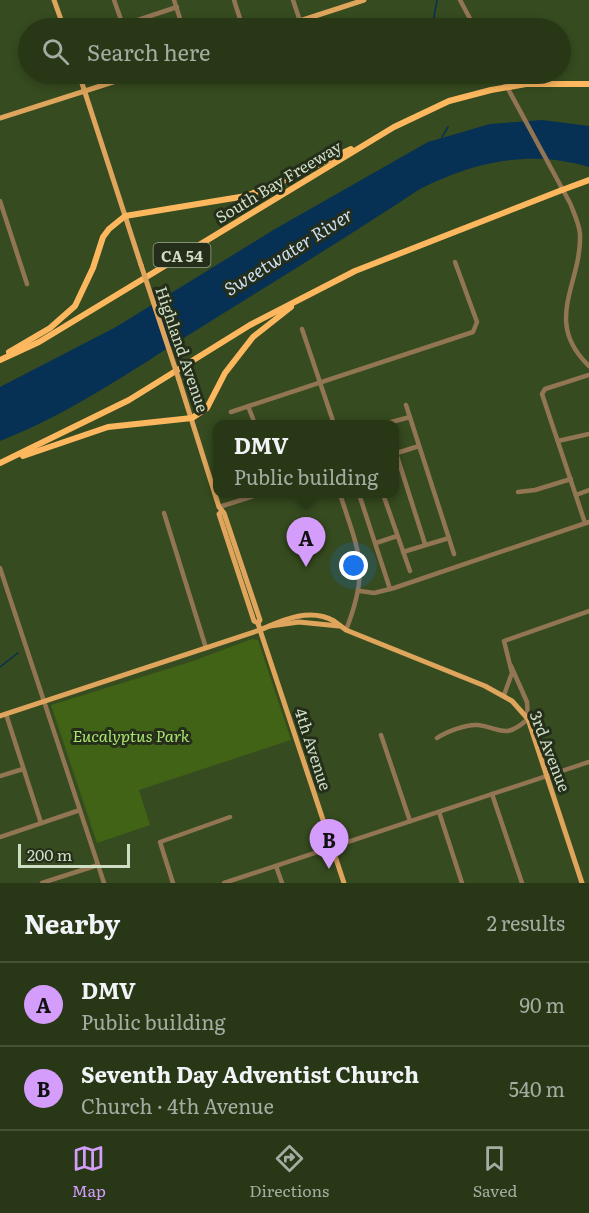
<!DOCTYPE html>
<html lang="en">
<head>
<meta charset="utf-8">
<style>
	body { margin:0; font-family:Literata,serif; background:#344324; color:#f1f3f6 }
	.scale { position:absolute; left:18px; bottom:15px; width:112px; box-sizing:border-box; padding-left:6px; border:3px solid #cfddc4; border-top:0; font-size:16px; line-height:21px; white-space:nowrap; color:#cfddc4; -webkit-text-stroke:4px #242e1a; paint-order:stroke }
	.you { position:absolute; left:354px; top:566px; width:21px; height:21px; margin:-15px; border:4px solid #fff; border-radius:50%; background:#1a73e8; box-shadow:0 0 0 9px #1a73e833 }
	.badge { display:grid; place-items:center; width:39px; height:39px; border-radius:50%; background:#d49cfb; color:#111; font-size:20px; font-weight:700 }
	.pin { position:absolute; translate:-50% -50px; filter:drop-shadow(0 2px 3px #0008) }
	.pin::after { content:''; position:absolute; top:32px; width:21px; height:18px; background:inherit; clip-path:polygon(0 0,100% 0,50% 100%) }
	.popup { position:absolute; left:213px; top:420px; width:186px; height:78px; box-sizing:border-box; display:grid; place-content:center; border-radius:12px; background:#283817; filter:drop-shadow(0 2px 4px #0005); font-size:20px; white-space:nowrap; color:#a5aca1 }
	.popup b { font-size:22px; color:#f1f3f6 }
	.popup::after { content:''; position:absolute; left:50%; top:100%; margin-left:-12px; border:12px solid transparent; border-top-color:#283817 }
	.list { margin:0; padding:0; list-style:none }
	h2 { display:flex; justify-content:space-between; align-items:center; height:78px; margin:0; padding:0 24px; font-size:26px }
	h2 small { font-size:20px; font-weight:400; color:#a5aca1 }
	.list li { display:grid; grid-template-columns:39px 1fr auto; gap:18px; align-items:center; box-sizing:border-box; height:84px; padding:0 24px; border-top:2px solid #445236 }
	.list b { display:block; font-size:22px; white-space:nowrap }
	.list p { margin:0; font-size:20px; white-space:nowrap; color:#a5aca1 }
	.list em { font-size:20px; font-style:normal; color:#a5aca1 }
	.icon { flex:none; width:33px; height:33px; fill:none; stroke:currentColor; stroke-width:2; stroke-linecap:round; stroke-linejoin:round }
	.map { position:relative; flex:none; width:589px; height:883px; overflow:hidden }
	.search { position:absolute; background:#283817; box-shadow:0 3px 9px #0003; left:18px; right:18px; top:18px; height:66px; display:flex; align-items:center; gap:15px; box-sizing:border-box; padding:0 21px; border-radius:33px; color:#a5aca1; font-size:22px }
	.sheet { height:246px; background:#283817 }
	nav { display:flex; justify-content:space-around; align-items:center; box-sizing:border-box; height:84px; border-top:2px solid #445236; background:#283817; font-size:16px; color:#a5aca1 }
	nav a { display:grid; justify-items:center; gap:3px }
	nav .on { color:#d49cfb }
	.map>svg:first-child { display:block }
</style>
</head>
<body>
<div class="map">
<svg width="589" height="883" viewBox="0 0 589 883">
	<rect width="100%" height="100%" fill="#364b1f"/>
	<!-- green -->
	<path fill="#416316" d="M252,639L258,640L291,740L139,790L150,825L97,843L51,705L190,662Z"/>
	<!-- water -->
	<path fill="#073055" d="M542,120L589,126V167C529,149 474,162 420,189C346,238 270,284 195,331C131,371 71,413 0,441V387L116,327L275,229L428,142L490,124Z"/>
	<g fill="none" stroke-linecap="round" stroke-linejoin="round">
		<!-- stream -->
		<g stroke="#073055" stroke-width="1.5">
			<path d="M432,28L437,0"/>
			<path d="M444,74V76"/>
			<path d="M442,137L448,127"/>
			<path d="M0,667L18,653"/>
		</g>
		<!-- minor -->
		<g stroke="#927654" stroke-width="4.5">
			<path d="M114,0L124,28"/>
			<path d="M174,0L183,28"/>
			<path d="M234,0L243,28"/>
			<path d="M293,0L300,21"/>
			<path d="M460,0L475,28"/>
			<path d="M123,25L177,7"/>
			<path d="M500,74L570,203C574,213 579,223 580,234C582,284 542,321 589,366"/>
			<path d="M0,201L27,284"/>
			<path d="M302,329L334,424"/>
			<path d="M406,405L454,554"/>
			<path d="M248,406L255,424"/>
			<path d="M231,412L473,332L477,322L455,262"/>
			<path d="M384,424L410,417"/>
			<path d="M558,441L589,434"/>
			<path d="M396,453L425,544"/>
			<path d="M394,454L419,446"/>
			<path d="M518,492L535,490L571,479"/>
			<path d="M340,494C359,553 370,569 346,630"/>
			<path d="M359,494L390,589"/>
			<path d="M383,494L410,571"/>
			<path d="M576,495L589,490"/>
			<path d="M219,507L260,494"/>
			<path d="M164,513L206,648"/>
			<path d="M585,523L542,394L545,389L589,375"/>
			<path d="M376,543L397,536"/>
			<path d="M403,552L449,538"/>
			<path d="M0,568L104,883"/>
			<path d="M360,591L374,593L394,588L589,522"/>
			<path d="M504,695L512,673L504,641L589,611"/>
			<path d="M6,714L41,823"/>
			<path d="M381,735L410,821"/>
			<path d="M437,738C446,732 466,724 478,725C502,728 504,740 528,719L527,702L511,666"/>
			<path d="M0,776L23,769"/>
			<path d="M492,794L522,883"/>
			<path d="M439,812L462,883"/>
			<path d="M0,837L80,810"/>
			<path d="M276,866L282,883"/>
			<path d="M42,883L98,865"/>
			<path d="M173,883L160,842L230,817"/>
			<path d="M224,883L589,762"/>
		</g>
		<!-- major -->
		<g stroke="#dfa55d" stroke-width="5">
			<path d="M54,0L64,28"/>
			<path d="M278,28L364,0"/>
			<path d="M79,74L141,265"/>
			<path d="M0,118L138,74"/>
			<path d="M179,380L219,507L224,513L260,620L258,623L260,630L344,883"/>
			<path d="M221,512L219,514L254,621L258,623"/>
			<path d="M270,626L299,622L339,626"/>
			<path d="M0,716L260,630C281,621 309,607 334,621C338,624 342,627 346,630L485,686L512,701L528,719L582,883"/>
		</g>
		<!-- highway -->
		<g stroke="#fdb75e" stroke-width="6">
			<path d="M526,84H589"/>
			<path d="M9,352L50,328L75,306L93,268L103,237L109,229L125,216L246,196L281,182L351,149"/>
			<path d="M0,360L39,342L394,127L449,101L491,90"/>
			<path d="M23,456L108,427L192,418L207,408L225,373L253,337L291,307"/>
			<path d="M0,463L129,400L250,325L355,271L562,190"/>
		</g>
		<!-- major-bridge -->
		<path stroke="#dfa55d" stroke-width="5" d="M141,265L179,380"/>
		<!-- highway-bridge -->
		<g stroke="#fdb75e" stroke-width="6">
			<path d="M491,90L526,84"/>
			<path d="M562,190L589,180"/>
		</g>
	</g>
	<g text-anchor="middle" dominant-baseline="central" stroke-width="6" stroke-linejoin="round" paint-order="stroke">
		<!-- shield labels -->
		<rect fill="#242e1a" stroke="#9ca891" stroke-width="1.5" x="153.5" y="243" width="57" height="24" rx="4.5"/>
		<g font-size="15" font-weight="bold" fill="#cfddc4">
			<text x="182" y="255">CA 54</text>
		</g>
		<!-- street labels -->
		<g font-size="16" fill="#cfddc4" stroke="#242e1a">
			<text transform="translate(278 181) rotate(-31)">South Bay Freeway</text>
			<text transform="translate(183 349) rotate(71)">Highland Avenue</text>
			<text transform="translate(314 749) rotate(72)">4th Avenue</text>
			<text transform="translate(551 751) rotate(69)">3rd Avenue</text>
		</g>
		<!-- park labels -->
		<g font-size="16" font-style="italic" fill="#aae56d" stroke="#242e1a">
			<text x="131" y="735">Eucalyptus Park</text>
		</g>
		<!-- water labels -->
		<g font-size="18" font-style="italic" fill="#cddff2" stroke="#242e1a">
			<text transform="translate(288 251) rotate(-32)">Sweetwater River</text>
		</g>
	</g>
</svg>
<div class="scale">200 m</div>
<div class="you"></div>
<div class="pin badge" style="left:306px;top:567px">A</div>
<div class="popup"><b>DMV</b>Public building</div>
<div class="pin badge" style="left:329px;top:869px">B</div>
<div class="search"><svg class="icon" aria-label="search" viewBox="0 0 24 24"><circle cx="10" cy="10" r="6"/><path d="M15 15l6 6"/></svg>Search here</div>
</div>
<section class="sheet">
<h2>Nearby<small>2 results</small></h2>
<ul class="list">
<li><span class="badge">A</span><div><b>DMV</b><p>Public building</p></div><em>90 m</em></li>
<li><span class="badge">B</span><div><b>Seventh Day Adventist Church</b><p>Church · 4th Avenue</p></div><em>540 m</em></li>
</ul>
</section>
<nav>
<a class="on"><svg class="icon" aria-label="map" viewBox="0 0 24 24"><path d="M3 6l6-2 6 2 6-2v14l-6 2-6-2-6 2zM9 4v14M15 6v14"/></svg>Map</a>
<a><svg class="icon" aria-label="directions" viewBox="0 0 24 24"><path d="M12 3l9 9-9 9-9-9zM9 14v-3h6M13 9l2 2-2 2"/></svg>Directions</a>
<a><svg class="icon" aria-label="saved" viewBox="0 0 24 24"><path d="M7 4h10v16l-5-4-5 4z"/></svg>Saved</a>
</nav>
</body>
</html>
